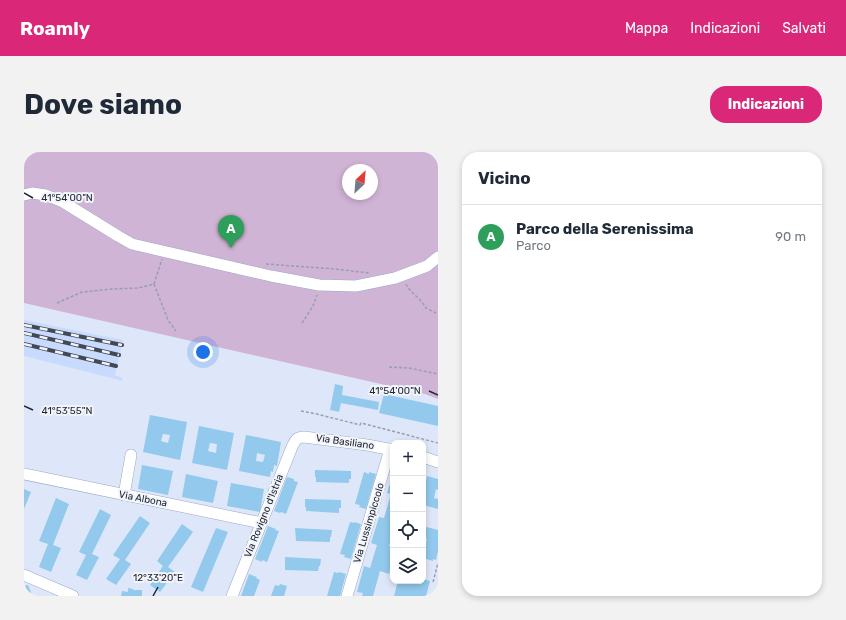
<!DOCTYPE html>
<html lang="it">
<head>
<meta charset="utf-8">
<style>
	body { margin:0; font-family:Rubik,sans-serif; background:#f2f2f3; color:#1f2937 }
	.controls { position:absolute; right:12px; bottom:12px; display:grid; overflow:hidden; border-radius:8px; box-shadow:0 2px 6px #0003 }
	.controls button { width:36px; height:36px; display:grid; place-items:center; padding:0; border:0; border-bottom:1px solid #e0e1e3; background:#fff; color:#1f2937; font:20px sans-serif }
	.compass { position:absolute; left:318px; top:12px; width:36px; height:36px; border-radius:50%; background:#fff; box-shadow:0 2px 6px #0003; rotate:26deg }
	.you { position:absolute; left:179px; top:200px; width:14px; height:14px; margin:-10px; border:3px solid #fff; border-radius:50%; background:#1a73e8; box-shadow:0 0 0 6px #1a73e833 }
	.badge { display:grid; place-items:center; width:26px; height:26px; border-radius:50%; background:#db2777; color:#fff; font-size:13px; font-weight:700 }
	.pin { position:absolute; translate:-50% -33px; filter:drop-shadow(0 1px 2px #0008) }
	.pin::after { content:''; position:absolute; top:21px; width:14px; height:12px; background:inherit; clip-path:polygon(0 0,100% 0,50% 100%) }
	.list { margin:0; padding:0; list-style:none }
	h2 { display:flex; justify-content:space-between; align-items:center; height:52px; margin:0; padding:0 16px; font-size:17px }
	h2 small { font-size:13px; font-weight:400; color:#747a83 }
	.list li { display:grid; grid-template-columns:26px 1fr auto; gap:12px; align-items:center; box-sizing:border-box; height:64px; padding:0 16px; border-top:1px solid #e0e1e3 }
	.list b { display:block; font-size:15px; white-space:nowrap }
	.list p { margin:0; font-size:13px; white-space:nowrap; color:#747a83 }
	.list em { font-size:13px; font-style:normal; color:#747a83 }
	.icon { flex:none; width:22px; height:22px; fill:none; stroke:currentColor; stroke-width:2; stroke-linecap:round; stroke-linejoin:round }
	.map { position:relative; flex:none; width:414px; height:444px; overflow:hidden; border-radius:16px }
	header { display:flex; align-items:center; gap:24px; box-sizing:border-box; height:56px; padding:0 20px; background:#db2777; color:#fff }
	header strong { font-size:19px }
	nav { display:flex; gap:22px; margin-inline-start:auto; font-size:14px }
	.intro { display:flex; align-items:center; justify-content:space-between; box-sizing:border-box; height:96px; padding:0 24px }
	h1 { margin:0; font-size:28px }
	.button { padding:10px 18px; border-radius:16px; background:#db2777; color:#fff; font-size:14px; font-weight:700 }
	main { display:flex; gap:24px; padding:0 24px }
	aside { flex:1; background:#fff; border-radius:16px; box-shadow:0 2px 6px #0003 }
	.map>svg:first-child { display:block }
</style>
</head>
<body>
<header>
<strong>Roamly</strong>
<nav><a>Mappa</a><a>Indicazioni</a><a>Salvati</a></nav>
</header>
<div class="intro"><h1>Dove siamo</h1><a class="button">Indicazioni</a></div>
<main>
<div class="map">
<svg width="414" height="444" viewBox="0 0 414 444">
	<rect width="100%" height="100%" fill="#dee7f9"/>
	<!-- built -->
	<path fill="#c9daff" d="M0,168L99,188L91,223L98,226L99,229L0,204Z"/>
	<!-- green -->
	<path fill="#d0b4d5" fill-rule="evenodd" d="M0,0H414V247L401,242L0,151ZM324,18H348V42H324Z"/>
	<!-- building -->
	<g fill="#92c9ec" fill-rule="evenodd">
		<path d="M311,232L319,234L318,243L355,250L354,258L317,251L315,260L306,258Z"/>
		<path d="M360,242L414,254V274L355,261Z"/>
		<path d="M126,263L163,270L156,308L119,300ZM139,282L146,283L144,291L137,289Z"/>
		<path d="M175,274L210,281L203,318L168,311ZM186,291L193,292L192,301L184,299Z"/>
		<path d="M222,283L257,290L253,314L250,313L249,320L247,319L246,325L215,319ZM233,301L241,303L239,310L232,309Z"/>
		<path d="M118,313L149,319L144,343L114,337Z"/>
		<path d="M291,318L327,319V327H325V331L292,330V325H291Z"/>
		<path d="M340,320L345,322V320L352,322L342,357L335,355L336,353L331,352Z"/>
		<path d="M162,322L194,329L189,351L158,345Z"/>
		<path d="M369,322V380L365,394L369,395V407L365,422L356,419L349,444H338L339,441L333,440L340,414L346,416L353,393L347,391L355,365L360,366L367,342L363,341Z"/>
		<path d="M403,324L414,327V338L412,337L410,346L414,347V357L399,353V340Z"/>
		<path d="M263,325L270,327V329L274,330L262,362L257,360L256,361L250,359Z"/>
		<path d="M207,331L240,337L236,360L203,354Z"/>
		<path d="M0,337L7,340L0,357Z"/>
		<path d="M32,346L45,352L29,393L37,396L27,420L15,415L24,392L15,389Z"/>
		<path d="M281,347L317,348V356H315V361L282,359V355H281Z"/>
		<path d="M76,357L87,363L68,402L75,405L63,428L52,423L62,403L55,400Z"/>
		<path d="M116,364L126,371L101,408L107,412L92,433L82,427L96,407L89,403Z"/>
		<path d="M326,370L330,371V370L337,372L327,407L320,405L321,403L316,402Z"/>
		<path d="M158,372L169,380L144,415L151,420L136,440L126,433L139,414L133,409Z"/>
		<path d="M244,374L252,377L251,378L255,379L243,410L238,408V410L231,407Z"/>
		<path d="M399,374L414,378V399L412,408L409,407V409L399,406V395H401L403,387L399,386Z"/>
		<path d="M192,376L204,380L179,440L167,435Z"/>
		<path d="M271,376L308,378L307,385H306V390L272,389Z"/>
		<path d="M261,405L297,407L296,414H295L294,419L261,418Z"/>
		<path d="M310,420L314,421L315,420L322,422L316,444H303Z"/>
		<path d="M225,422L233,425L232,426L236,428L230,444H217Z"/>
		<path d="M399,427L406,429L402,444H370L374,429H399Z"/>
		<path d="M256,432L263,434L260,444H247L251,433L255,434Z"/>
		<path d="M4,433L8,443L0,444V434Z"/>
		<path d="M104,436L109,437V438H118V444H97L98,439L104,440Z"/>
	</g>
	<g fill="none" stroke-linecap="round" stroke-linejoin="round">
		<defs>
			<g id="minor">
				<path d="M0,43L8,41L22,43L39,50L94,84L108,92L247,124L295,133L332,134L371,126L403,114L414,105"/>
				<path d="M399,305L414,310"/>
				<path d="M0,322L238,371"/>
				<path d="M100,343L107,303"/>
				<path d="M0,423L49,444"/>
				<path d="M208,444L268,295C271,289 272,285 280,285L343,293L369,298"/>
				<path d="M323,444L366,297"/>
			</g>
		</defs>
		<!-- minor casing -->
		<use href="#minor" stroke="#9ba8c5" stroke-width="12"/>
		<!-- path -->
		<g stroke="#979fae" stroke-width="1.5" stroke-dasharray="3 2" stroke-linecap="butt">
			<path d="M242,112L311,117L345,121"/>
			<path d="M130,132L144,168L152,179"/>
			<path d="M382,132L384,136L398,150L402,156L414,162"/>
			<path d="M33,151L58,140L88,137L114,136L130,132L138,107"/>
			<path d="M278,171L289,154L293,143"/>
			<path d="M365,215L385,216L414,222"/>
			<path d="M277,259L293,262L336,273L337,271L414,291"/>
			<path d="M409,430L414,411"/>
		</g>
		<!-- minor -->
		<use href="#minor" stroke="#fff" stroke-width="11"/>
		<defs>
			<g id="rail">
				<path d="M0,173L98,193"/>
				<path d="M0,181L95,203"/>
				<path d="M0,192L92,214"/>
			</g>
		</defs>
		<!-- rail casing -->
		<use href="#rail" stroke="#424854" stroke-width="4"/>
		<!-- rail -->
		<use href="#rail" stroke="#f1f4fa" stroke-width="2.5" stroke-dasharray="8" stroke-linecap="butt"/>
	</g>
	<!-- ticks -->
	<path fill="none" stroke="#212631" stroke-width="1.5" d="M0,41L9,46M405,239L414,243M0,254L9,258M129,444L134,435"/>
	<g text-anchor="middle" dominant-baseline="central" stroke-width="4" stroke-linejoin="round" paint-order="stroke">
		<!-- street labels -->
		<g font-size="10" fill="#212631" stroke="#f1f4fa">
			<text transform="translate(321 290) rotate(8)">Via Basiliano</text>
			<text transform="translate(119 347) rotate(11)">Via Albona</text>
			<text transform="translate(240 364) rotate(-68)">Via Rovigno d'Istria</text>
			<text transform="translate(345 371) rotate(-73)">Via Lussimpiccolo</text>
		</g>
	</g>
	<g font-size="10" text-anchor="middle" fill="#212631" stroke="#f1f4fa" stroke-width="4" stroke-linejoin="round" paint-order="stroke">
		<text x="43" y="49">41°54'00"N</text>
		<text x="371" y="242">41°54'00"N</text>
		<text x="43" y="262">41°53'55"N</text>
		<text x="134" y="429">12°33'20"E</text>
	</g>
</svg>
<div class="controls">
<button>+</button>
<button>−</button>
<button><svg class="icon" aria-label="locate" viewBox="0 0 24 24"><circle cx="12" cy="12" r="6"/><path d="M12 2v4M12 18v4M2 12h4M18 12h4"/></svg></button>
<button><svg class="icon" aria-label="layers" viewBox="0 0 24 24"><path d="M12 4l9 5-9 5-9-5zM3 14l9 5 9-5"/></svg></button>
</div>
<svg class="compass" viewBox="-18 -18 36 36"><path d="M0-13l5 13h-10z" fill="#e53935"/><path d="M0 13l5-13h-10z" fill="#747a83"/></svg>
<div class="you"></div>
<div class="pin badge" style="left:207px;top:96px;background:#2e9e5b">A</div>
</div>
<aside>
<h2>Vicino<small></small></h2>
<ul class="list">
<li><span class="badge" style="background:#2e9e5b">A</span><div><b>Parco della Serenissima</b><p>Parco</p></div><em>90 m</em></li>
</ul>
</aside>
</main>
</body>
</html>
